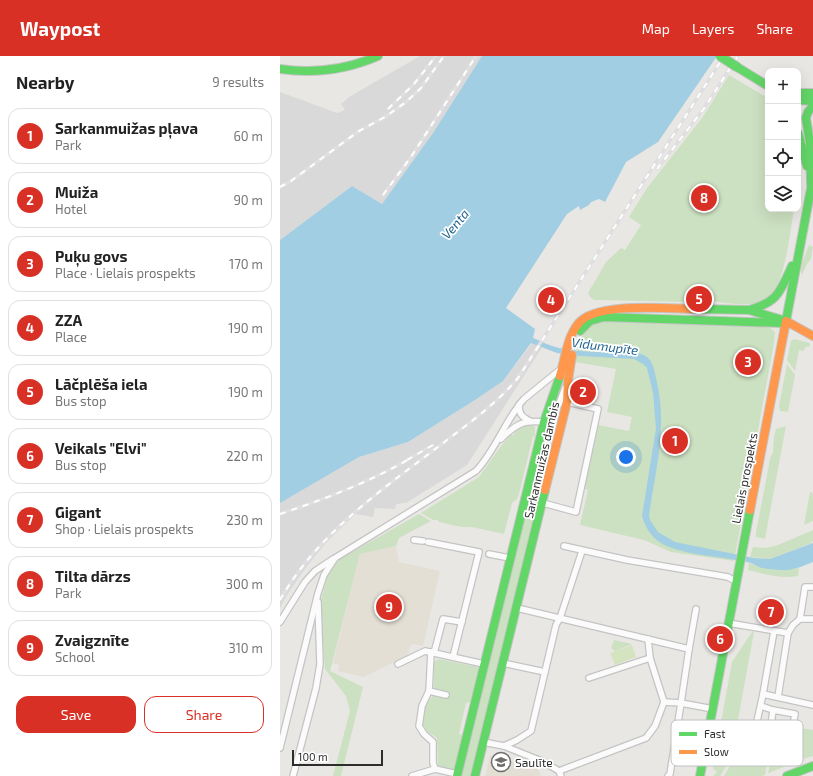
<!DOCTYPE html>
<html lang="en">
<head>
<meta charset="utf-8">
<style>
	body { margin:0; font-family:"Exo 2",sans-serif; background:#f6f6f6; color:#222 }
	.controls { position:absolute; right:12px; top:12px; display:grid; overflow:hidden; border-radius:8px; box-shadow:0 4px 16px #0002 }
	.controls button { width:36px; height:36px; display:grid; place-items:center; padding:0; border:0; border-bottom:1px solid #e0e0e0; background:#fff; color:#222; font:20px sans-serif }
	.scale { position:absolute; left:12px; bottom:10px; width:91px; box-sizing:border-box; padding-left:4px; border:2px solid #2d2d2d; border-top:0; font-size:11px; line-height:14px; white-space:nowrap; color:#2d2d2d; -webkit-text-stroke:3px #fff; paint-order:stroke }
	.you { position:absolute; left:346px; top:401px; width:14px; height:14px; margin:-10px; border:3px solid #fff; border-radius:50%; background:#1a73e8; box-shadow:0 0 0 6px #1a73e833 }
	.badge { display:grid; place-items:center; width:26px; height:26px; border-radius:50%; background:#d93025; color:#fff; font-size:13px; font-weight:700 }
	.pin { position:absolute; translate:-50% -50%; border:2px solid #fff; box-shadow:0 1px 4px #0006 }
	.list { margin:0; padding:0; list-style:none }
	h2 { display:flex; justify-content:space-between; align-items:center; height:52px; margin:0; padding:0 16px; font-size:17px }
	h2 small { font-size:13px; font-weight:400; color:#767676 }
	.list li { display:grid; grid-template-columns:26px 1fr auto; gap:12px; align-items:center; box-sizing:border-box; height:56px; margin:0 8px 8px; padding:0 8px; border:1px solid #e0e0e0; border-radius:12px }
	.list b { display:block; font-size:15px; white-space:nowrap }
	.list p { margin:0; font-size:13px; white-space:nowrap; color:#767676 }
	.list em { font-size:13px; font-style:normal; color:#767676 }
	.actions { display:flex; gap:8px; padding:12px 16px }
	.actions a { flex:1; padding:9px 0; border:1px solid #d93025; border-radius:12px; text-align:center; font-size:14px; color:#d93025 }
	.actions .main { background:#d93025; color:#fff }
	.icon { flex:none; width:22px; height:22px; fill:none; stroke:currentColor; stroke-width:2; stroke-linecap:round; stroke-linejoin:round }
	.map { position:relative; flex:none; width:533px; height:720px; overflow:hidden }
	header { display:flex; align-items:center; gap:24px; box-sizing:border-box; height:56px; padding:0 20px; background:#d93025; color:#fff }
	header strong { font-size:19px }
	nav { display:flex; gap:22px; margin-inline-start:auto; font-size:14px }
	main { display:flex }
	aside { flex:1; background:#fff }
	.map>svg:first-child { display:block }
</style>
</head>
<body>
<header>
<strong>Waypost</strong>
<nav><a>Map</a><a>Layers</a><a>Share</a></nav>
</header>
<main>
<aside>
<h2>Nearby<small>9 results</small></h2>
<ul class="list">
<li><span class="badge">1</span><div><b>Sarkanmuižas pļava</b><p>Park</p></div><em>60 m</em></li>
<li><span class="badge">2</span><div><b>Muiža</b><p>Hotel</p></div><em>90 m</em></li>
<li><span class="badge">3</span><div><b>Puķu govs</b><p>Place · Lielais prospekts</p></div><em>170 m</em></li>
<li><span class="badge">4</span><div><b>ZZA</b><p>Place</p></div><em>190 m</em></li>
<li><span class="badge">5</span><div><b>Lāčplēša iela</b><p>Bus stop</p></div><em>190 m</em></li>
<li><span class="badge">6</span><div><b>Veikals &quot;Elvi&quot;</b><p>Bus stop</p></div><em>220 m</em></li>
<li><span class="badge">7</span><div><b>Gigant</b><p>Shop · Lielais prospekts</p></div><em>230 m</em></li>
<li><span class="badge">8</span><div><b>Tilta dārzs</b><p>Park</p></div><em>300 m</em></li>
<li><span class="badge">9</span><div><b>Zvaigznīte</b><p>School</p></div><em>310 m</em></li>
</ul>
<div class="actions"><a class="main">Save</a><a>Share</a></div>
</aside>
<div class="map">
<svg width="533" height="720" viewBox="0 0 533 720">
	<rect width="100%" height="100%" fill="#e9e7e4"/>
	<!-- industrial -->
	<g fill="#dad9da">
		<path d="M140,0H202L153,77L102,148L72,130L0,184V36L57,57L65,54L61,48L69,41Z"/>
		<path d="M252,287L263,290L187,409L126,447L116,448L115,453L95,452L93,461L75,458L46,487L27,510L7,539L0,552V447L79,401L128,386L195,344L223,325Z"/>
	</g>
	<!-- education -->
	<g fill="#e3dfd4">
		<path d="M116,490L119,506L160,515L143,590L133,588L130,590L128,599L84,621L58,615L59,609L53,607L80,498Z"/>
		<path d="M210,700L258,712L261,720H205Z"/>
	</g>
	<!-- green -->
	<g fill="#cce1c1">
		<path d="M449,19L488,42V153H514C510,175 505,235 484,245C469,252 441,246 425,244V241H416V244L404,246L321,244C314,244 311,244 308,237L326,206L341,192L345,194L361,169L349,161L367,132L422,62Z"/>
		<path d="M529,189L533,191L531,203L527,208L522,219C518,211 526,198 529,189Z"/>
		<path d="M324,264L489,271L495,276L494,287L454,505L391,496L364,484L300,469L308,434L303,432L318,369L349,375L352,361L327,356L336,313L295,306C300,285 300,271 324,264Z"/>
		<path d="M514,283L530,287V290L525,291L524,295L519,294L515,315L507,304L511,285Z"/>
		<path d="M507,308L515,319L508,356L500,355L499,350Z"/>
		<path d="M252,368L255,371V381L253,380L238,442L232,447L224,478L192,471H181L159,466L158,464H153L141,457L199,421L221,390L231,379H234L235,376H233L242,370Z"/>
		<path d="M506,370L485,483L476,481V476L488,414L490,402L493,396L494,380L496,373Z"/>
		<path d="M259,401L266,402L268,408L193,720H180Z"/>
		<path d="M530,436H532L533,440V465L524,469Z"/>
		<path d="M139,458L151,465L119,482L116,490L80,498L50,615L83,631L61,720H53L70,655L66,640L45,613L40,547L47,522L49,515L60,503Z"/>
		<path d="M533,474V485L531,486L532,487L527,489L490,503L470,501L473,491L486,492L498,489Z"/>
		<path d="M469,507L480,511L511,513L519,512L518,520C501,523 484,518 468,514Z"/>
		<path d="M472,576H474L455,680L451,682L440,672L452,606Z"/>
		<path d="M334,584L352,588L335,595L331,592Z"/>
		<path d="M158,603L198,611L199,613L191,646L186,647L179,678L183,679L174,715L158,710L157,682L147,675L143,669L145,650L152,641L154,628L153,607Z"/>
		<path d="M521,672L533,674V700L515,705Z"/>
		<path d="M440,676L450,686C446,692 447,697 452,701L440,720H433L437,716L433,713Z"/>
		<path d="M465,698L488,702L485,719L481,720H444L455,702H462Z"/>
		<path d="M491,703L512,708L488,717Z"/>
	</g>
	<!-- pitch -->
	<path fill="#d5e4c0" d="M352,589L356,601L335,609L330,597Z"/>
	<!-- water -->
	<path fill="#a1cee2" d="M202,0H437L378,86L346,106L325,146L319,143L311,146L309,149L300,154L299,150L287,158L226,252L255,273L253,282C261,285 270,290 279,292C291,294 305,296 318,296C332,297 347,295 361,298C372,301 374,312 376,322C388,370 376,411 369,459L370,464L378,476L395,486L474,502L490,503L533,487V506C523,510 512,515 501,514C494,514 485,513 479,511C476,510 474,508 471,507C445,500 398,500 378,485C370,479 365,470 362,460L376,372L373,337L367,312L363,308L354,303L300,300L277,297L251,287L223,325L195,344L128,386L79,401L0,447V184L72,130L102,148L153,77Z"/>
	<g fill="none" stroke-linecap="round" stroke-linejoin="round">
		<defs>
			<g id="street">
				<path d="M239,349C239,358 242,361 250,365"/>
				<path d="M221,383C236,368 243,364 264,366L279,348L285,332"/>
				<path d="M263,447L296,456L318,353L287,346"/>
				<path d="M134,484L143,485"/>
				<path d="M148,486L199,496L173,601"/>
				<path d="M284,490L347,504L448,521L457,526"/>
				<path d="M209,498L230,502"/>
				<path d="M237,552L409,593L401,647L384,646L375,670L366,682L279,715"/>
				<path d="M520,563H533"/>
				<path d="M0,566L25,526L35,515L53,503"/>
				<path d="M448,567L508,577"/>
				<path d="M368,583L370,602L384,646"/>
				<path d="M409,593L416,553"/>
				<path d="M151,596L149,635L142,650L139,670L144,678L153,686V707L155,713"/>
				<path d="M154,597L163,563L182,566"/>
				<path d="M223,607L265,616"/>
				<path d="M118,608L145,595L204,608"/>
				<path d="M309,622L370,602"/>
				<path d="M149,635L166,639"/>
				<path d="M483,638L533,649"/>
				<path d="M498,641L508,577L513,569L520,563L525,531H533"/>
				<path d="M481,650L493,654"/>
				<path d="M490,677L493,654L515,658L511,681L475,674L483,638L494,575"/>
				<path d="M203,686L224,690L237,684L251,675L276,569L280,562L302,495"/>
				<path d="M224,690L264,706L279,715L281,720"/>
				<path d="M0,692L38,537L44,519L55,502L196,415C216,394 225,364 244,343L282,312"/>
				<path d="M13,720L36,632L40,608L38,546"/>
				<path d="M132,720L155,713L177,718"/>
				<path d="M388,720L390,718L401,647L433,653"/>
			</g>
			<g id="fast">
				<path d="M457,11L488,30"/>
				<path d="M0,13C35,18 66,14 98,0"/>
				<path d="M518,37H533"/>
				<path d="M518,44L533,45"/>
				<path d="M518,77L527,110"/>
				<path d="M531,128L530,87L526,62L528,56L533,50"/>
				<path d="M418,253L469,254L506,265"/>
				<path d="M469,254C498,246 500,236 512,210"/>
				<path d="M506,265L533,122"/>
				<path d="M300,275L310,265L324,261L501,267"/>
				<path d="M177,720L264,366L280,320"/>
				<path d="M195,720L265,434"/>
				<path d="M420,720L470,454"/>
				<path d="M507,720L533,710"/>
			</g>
			<g id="slow">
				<path d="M280,320C285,303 287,282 298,268C315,245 390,253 418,253"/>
				<path d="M265,434L287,346L288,324L292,299"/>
				<path d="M470,454L506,265L533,280"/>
			</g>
		</defs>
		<!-- street casing -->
		<use href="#street" stroke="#c4c4c4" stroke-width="8"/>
		<!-- fast casing -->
		<use href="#fast" stroke="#c4c4c4" stroke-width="10"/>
		<!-- slow casing -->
		<use href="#slow" stroke="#c4c4c4" stroke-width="10"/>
		<!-- street -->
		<use href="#street" stroke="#fcfbfb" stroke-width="5.5"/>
		<!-- fast -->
		<use href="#fast" stroke="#63d668" stroke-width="8"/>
		<!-- slow -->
		<use href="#slow" stroke="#ff974d" stroke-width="8"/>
		<defs>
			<g id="rail">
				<path d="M108,53L134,28L156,0"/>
				<path d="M377,113L423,54L458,0"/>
				<path d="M0,131L11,125L79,75L105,61L126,46L141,32L164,0"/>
				<path d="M103,139L131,101L196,0"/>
				<path d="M127,404L153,389"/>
				<path d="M0,458C45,443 90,426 131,402"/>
				<path d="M0,544C39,475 106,431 167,384C192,365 217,347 238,322L444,0"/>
			</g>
		</defs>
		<!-- rail casing -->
		<use href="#rail" stroke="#dfdee0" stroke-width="3.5"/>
		<!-- rail -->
		<use href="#rail" stroke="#fff" stroke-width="2" stroke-dasharray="6" stroke-linecap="butt"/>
		<defs>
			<path id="fast-bridge" d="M440,0L457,11"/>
		</defs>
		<!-- fast-bridge casing -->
		<use href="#fast-bridge" stroke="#c5c4c3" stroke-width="11" stroke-linecap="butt"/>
		<!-- fast-bridge -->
		<use href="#fast-bridge" stroke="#63d668" stroke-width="9"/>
	</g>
	<!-- icons -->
	<defs>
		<symbol id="school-ring" viewBox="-11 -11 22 22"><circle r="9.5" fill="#fff" stroke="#6f6e6d" stroke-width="1.5"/><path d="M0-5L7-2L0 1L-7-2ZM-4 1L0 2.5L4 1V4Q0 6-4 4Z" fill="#6f6e6d"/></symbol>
	</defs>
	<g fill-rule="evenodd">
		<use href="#school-ring" x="210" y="695" width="22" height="22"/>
	</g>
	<g text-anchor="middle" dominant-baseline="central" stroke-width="3.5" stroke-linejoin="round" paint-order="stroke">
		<!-- street labels -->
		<g font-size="12" fill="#2d2d2d" stroke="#fff">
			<text transform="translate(261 404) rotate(-77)">Sarkanmuižas dambis</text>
			<text transform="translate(464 422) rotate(-79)">Lielais prospekts</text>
		</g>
		<!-- poi labels -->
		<g font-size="12" fill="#2d2d2d" stroke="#fff" text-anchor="start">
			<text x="235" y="706">Saulīte</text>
		</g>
		<!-- water labels -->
		<g font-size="13" font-style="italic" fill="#1f638f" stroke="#fff">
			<text transform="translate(175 168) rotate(-50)">Venta</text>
			<text transform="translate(325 290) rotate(7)">Vidumupīte</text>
		</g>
	</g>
	<!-- legend -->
	<rect x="391" y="664" width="132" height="46" rx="6" fill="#fff" stroke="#c0c0c0" stroke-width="1"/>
	<rect x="399" y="676" width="18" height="4" fill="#63d668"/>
	<rect x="399" y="694" width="18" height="4" fill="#ff974d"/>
	<g font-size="11" fill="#2d2d2d">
		<text x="424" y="682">Fast</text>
		<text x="424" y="700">Slow</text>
	</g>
</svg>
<div class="controls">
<button>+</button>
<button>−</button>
<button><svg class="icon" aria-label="locate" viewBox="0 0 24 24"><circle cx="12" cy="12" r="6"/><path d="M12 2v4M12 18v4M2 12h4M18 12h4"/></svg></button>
<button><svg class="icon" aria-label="layers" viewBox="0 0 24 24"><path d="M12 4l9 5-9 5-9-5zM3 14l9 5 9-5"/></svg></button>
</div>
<div class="scale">100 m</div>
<div class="you"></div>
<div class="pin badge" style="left:395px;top:385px">1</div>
<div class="pin badge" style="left:303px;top:336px">2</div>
<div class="pin badge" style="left:468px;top:306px">3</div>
<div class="pin badge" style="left:271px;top:244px">4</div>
<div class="pin badge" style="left:419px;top:243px">5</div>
<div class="pin badge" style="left:440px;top:583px">6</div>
<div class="pin badge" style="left:491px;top:556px">7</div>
<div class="pin badge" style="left:424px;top:142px">8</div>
<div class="pin badge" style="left:109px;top:551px">9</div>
</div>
</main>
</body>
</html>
